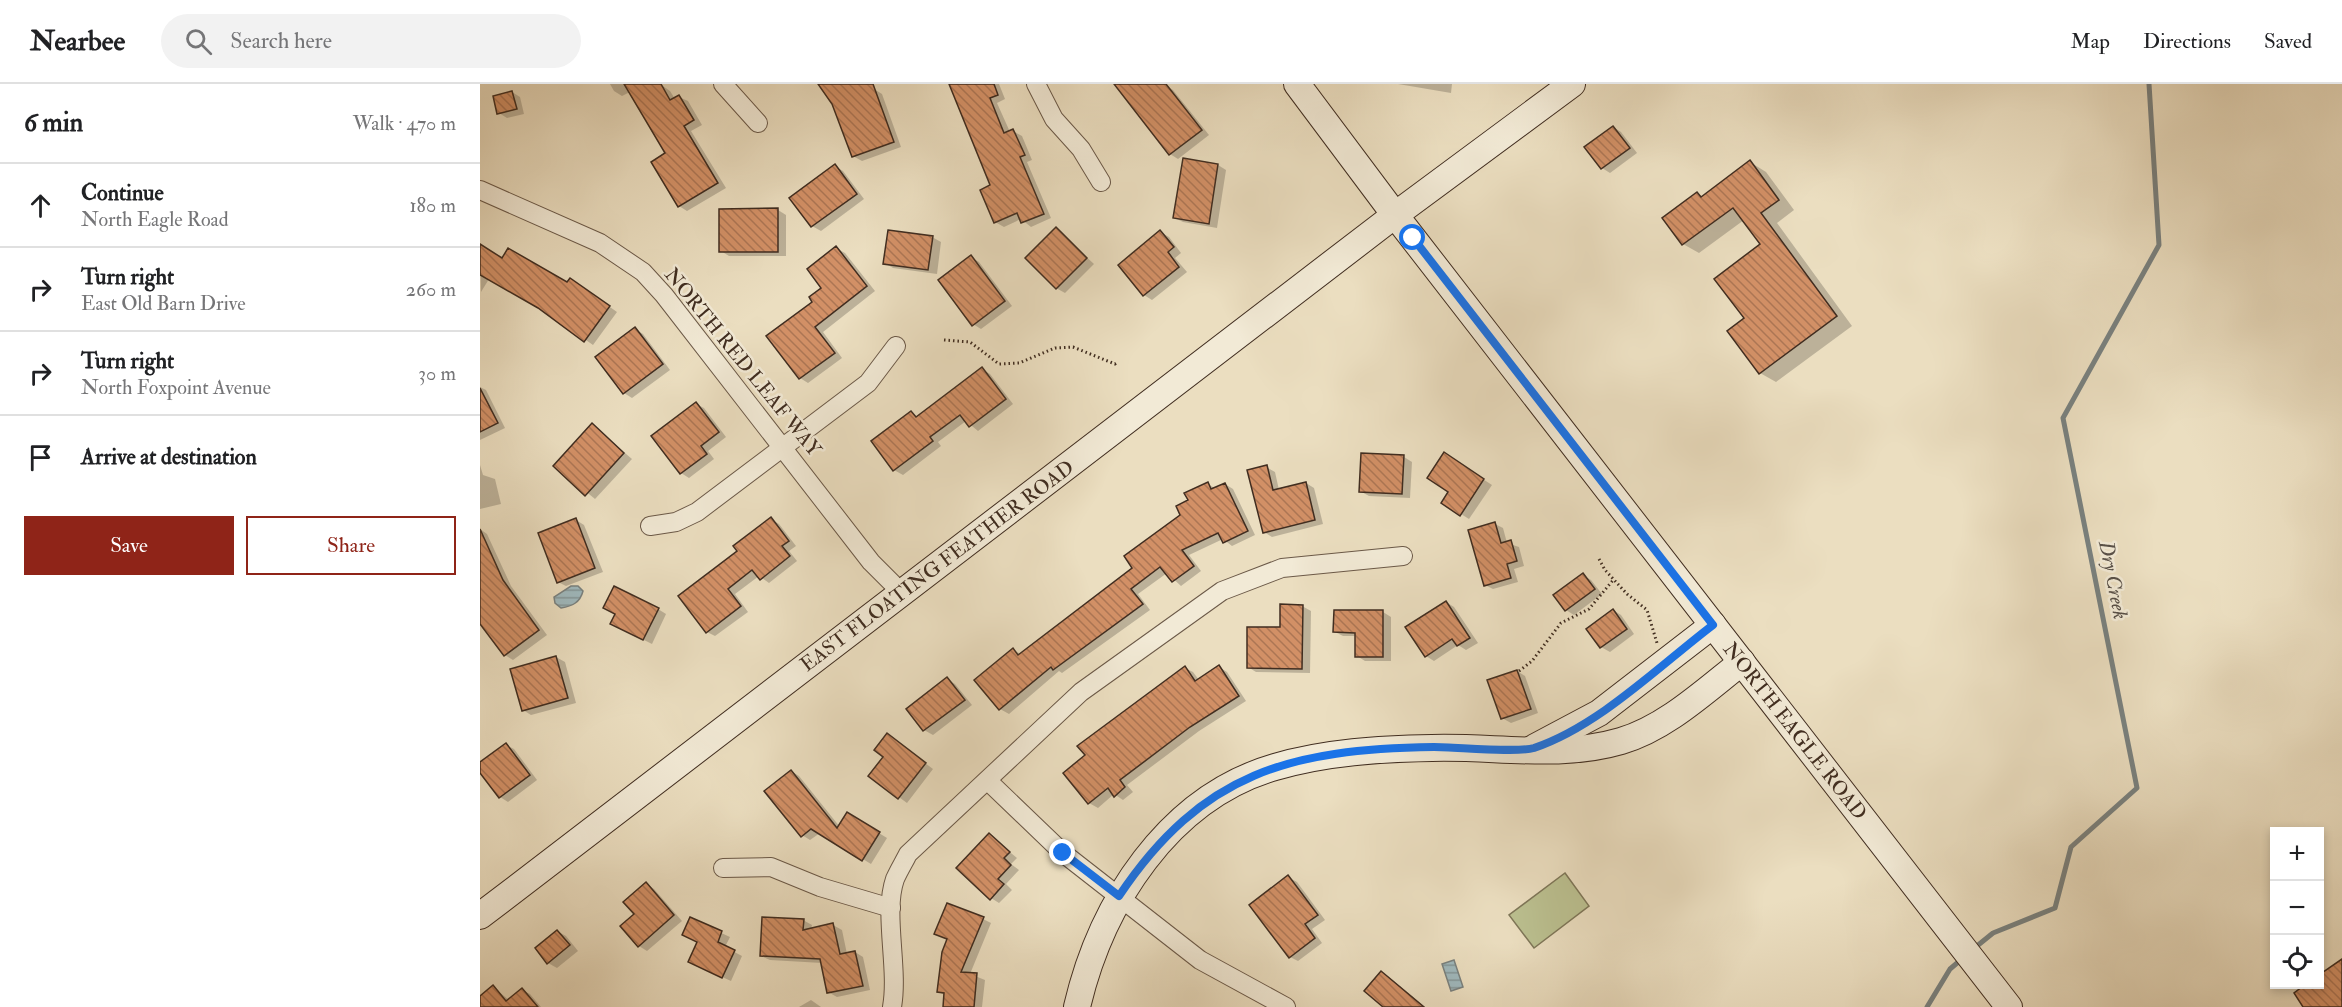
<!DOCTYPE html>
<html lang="en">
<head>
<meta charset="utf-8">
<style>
	body { margin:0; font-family:"IM FELL Double Pica",serif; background:#f2f2f2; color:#202124 }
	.controls { position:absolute; right:18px; bottom:18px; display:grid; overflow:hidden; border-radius:0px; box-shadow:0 3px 9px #0003 }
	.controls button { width:54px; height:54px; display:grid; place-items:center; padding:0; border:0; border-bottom:2px solid #e0e0e0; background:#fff; color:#202124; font:30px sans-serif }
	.stop { position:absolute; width:18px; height:18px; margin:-14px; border:4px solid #1a73e8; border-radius:50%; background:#fff }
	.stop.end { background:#1a73e8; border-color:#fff; box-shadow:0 2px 6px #0008 }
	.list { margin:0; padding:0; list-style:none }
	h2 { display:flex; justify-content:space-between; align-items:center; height:78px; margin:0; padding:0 24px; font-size:26px }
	h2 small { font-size:20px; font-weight:400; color:#757577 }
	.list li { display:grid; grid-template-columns:39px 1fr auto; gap:18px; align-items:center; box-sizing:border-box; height:84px; padding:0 24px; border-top:2px solid #e0e0e0 }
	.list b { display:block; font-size:22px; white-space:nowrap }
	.list p { margin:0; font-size:20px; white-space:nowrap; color:#757577 }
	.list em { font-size:20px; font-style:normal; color:#757577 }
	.actions { display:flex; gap:12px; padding:18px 24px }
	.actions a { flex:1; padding:14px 0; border:2px solid #8f2418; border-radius:0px; text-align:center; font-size:21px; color:#8f2418 }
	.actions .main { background:#8f2418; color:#fff }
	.icon { flex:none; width:33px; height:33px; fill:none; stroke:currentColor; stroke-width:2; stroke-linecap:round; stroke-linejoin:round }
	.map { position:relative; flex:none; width:1862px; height:923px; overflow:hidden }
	header { display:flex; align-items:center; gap:36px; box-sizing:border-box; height:84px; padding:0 30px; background:#fff; border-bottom:2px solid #e0e0e0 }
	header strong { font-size:28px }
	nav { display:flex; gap:33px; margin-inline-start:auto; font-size:21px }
	.search { width:420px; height:54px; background:#f2f2f2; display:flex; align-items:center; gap:15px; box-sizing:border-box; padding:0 21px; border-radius:33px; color:#757577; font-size:22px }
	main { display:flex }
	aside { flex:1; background:#fff }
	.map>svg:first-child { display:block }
</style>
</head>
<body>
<header>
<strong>Nearbee</strong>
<div class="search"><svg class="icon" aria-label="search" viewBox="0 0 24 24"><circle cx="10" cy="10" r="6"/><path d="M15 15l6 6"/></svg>Search here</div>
<nav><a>Map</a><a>Directions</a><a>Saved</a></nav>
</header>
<main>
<aside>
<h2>6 min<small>Walk · 470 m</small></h2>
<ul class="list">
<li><svg class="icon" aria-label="ahead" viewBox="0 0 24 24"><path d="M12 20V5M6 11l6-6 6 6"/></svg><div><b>Continue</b><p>North Eagle Road</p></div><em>180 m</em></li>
<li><svg class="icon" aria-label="right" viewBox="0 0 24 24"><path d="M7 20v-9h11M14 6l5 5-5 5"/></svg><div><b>Turn right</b><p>East Old Barn Drive</p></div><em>260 m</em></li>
<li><svg class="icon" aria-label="right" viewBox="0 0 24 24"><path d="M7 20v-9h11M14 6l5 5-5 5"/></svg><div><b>Turn right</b><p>North Foxpoint Avenue</p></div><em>30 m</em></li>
<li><svg class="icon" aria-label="arrive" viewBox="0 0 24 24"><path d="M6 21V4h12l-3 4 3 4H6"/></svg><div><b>Arrive at destination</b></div></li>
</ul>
<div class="actions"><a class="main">Save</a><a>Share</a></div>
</aside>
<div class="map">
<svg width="1862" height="923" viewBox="0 0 1862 923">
	<defs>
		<pattern id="water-rules" width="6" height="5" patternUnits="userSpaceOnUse" patternTransform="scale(1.5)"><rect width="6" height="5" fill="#9fb9be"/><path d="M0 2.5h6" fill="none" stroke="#83979a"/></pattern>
		<pattern id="building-back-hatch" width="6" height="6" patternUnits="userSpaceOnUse" patternTransform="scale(1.5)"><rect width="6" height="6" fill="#d29066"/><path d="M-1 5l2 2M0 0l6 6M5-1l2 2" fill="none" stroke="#ac7654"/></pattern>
	</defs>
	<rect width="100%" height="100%" fill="#ebdec0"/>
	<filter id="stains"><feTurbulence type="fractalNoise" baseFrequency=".00333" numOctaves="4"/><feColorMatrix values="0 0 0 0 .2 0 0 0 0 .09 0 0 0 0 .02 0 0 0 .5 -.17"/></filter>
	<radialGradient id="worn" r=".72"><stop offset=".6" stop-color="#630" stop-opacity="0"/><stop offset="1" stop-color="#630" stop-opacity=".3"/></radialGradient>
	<!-- garden -->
	<path fill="#bbc090" stroke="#7e7658" stroke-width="1.5" d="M1085,789L1109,822L1054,864L1029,831Z"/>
	<!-- water -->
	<g fill="url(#water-rules)" stroke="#79817f" stroke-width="1.5">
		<path d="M91,502H98L103,507C100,519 92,522 81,524L75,519L74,513Z"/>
		<path d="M974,876L983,903L971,907L962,880Z"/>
	</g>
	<!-- shadow -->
	<g fill="#0003">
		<path d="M130,0H180L190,7L195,15L199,13L208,17L222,41L211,47L246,104L207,127L199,122L187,70L150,8L142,12L134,7Z"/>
		<path d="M471,0H519L525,15L517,19L530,48L533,47L542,52L552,76L547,78L571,134L551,143L541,135L524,143L515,138L512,102Z"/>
		<path d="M635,0L685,1L693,6L729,51L698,75L690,70Z"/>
		<path d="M918,0H972L971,9Z"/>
		<path d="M394,5L402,10L421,63L382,77L373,72Z"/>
		<path d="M32,8L40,13L44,30L27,34L19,29Z"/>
		<path d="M1133,43L1141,48L1157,69L1130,89L1122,84L1106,63Z"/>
		<path d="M1270,78L1286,88L1314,126L1297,139L1372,242L1296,298L1280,289L1266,234L1282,161L1264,136L1219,169L1203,160L1218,110L1223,113Z"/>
		<path d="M738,81L746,86L737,144L703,138L695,134Z"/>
		<path d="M355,82L363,87L384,115L341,147L332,142L312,114Z"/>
		<path d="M298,126L306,131V172H249L241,167Z"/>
		<path d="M576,145L614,180L585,209L576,204Z"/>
		<path d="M680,148L689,153L701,169L695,174L707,188L672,216L664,211Z"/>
		<path d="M452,153L461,158L457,190L413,184L405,179Z"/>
		<path d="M0,161L23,176L88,200L99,201L137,228L113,261L59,223L9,195L1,208Z"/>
		<path d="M356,164L365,169L395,207L343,248L362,274L328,299L320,294L334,218L343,204Z"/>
		<path d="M491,173L499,178L532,222L501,245L493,240Z"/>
		<path d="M155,245L163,250L190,286L152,314L144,309Z"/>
		<path d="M502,285L510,290L533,320L498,347L486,337L458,358L461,362L423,391L414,386L431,329L438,333Z"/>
		<path d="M0,303L6,306L25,344L0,356Z"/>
		<path d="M216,320L224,324L246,353L228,367L234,375L209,394L201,389Z"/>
		<path d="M112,341L152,375L115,415L75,382Z"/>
		<path d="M924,373L932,378L930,414L889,412L880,407Z"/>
		<path d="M972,375L1012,401L989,435L981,430L970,407Z"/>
		<path d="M0,381L3,391L15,395L21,420L0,425Z"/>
		<path d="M786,383L795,388L799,406L826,399L834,404L843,440L792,453L784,448Z"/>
		<path d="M728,400L736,405L745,400L753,405L775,451L752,462L743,455L709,471L721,487L701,502L687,489L658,510L670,526L582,589L579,587L529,630L520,625L496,596L533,566L541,570L654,484Z"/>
		<path d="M291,435L299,440L316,462L309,467L317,477L289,499L279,492L255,510L268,528L235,552L227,548L259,467Z"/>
		<path d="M96,436L104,441L123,488L86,502L78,498Z"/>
		<path d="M1015,440L1023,444L1027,459L1039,463L1044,482L1034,485L1038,498L1013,505L1005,501Z"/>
		<path d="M0,445L7,450L31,502L67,551L33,576L25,571L0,538Z"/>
		<path d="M1103,491L1111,496L1122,510L1094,531L1086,526Z"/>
		<path d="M966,518L974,523L998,559L986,566L978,561L954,577L946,572Z"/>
		<path d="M822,522L831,527L830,589L776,588L768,583Z"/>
		<path d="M178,525L186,530L172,560L140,544Z"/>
		<path d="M1133,526L1141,531L1154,550L1130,568L1121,563Z"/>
		<path d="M903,528L911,533V577H885L877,572V552H863L855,548Z"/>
		<path d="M76,573L85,578L96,619L51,631L43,626Z"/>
		<path d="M739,583L747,588L766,617L719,647L647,701L653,708L643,716L634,710L618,724L609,719L607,671L599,662L705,584L713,588L719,596Z"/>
		<path d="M1037,587L1045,592L1058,629L1031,639L1022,634Z"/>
		<path d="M467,595L475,600L492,621L453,651L444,646L428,625Z"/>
		<path d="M408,651L453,685L427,719L390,692L405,672Z"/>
		<path d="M26,661L34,665L57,696L28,718L20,713L0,687V680Z"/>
		<path d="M311,687L319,692L360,743L368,730L407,754L391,780L340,749L330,756L322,751Z"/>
		<path d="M509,751L537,774L531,780L539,786L526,800L532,806L519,819L511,814Z"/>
		<path d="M808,793L817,798L845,836L832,845L842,859L818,877L810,873Z"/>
		<path d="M166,800L174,805L202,837L167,867L159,862L156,831Z"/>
		<path d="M211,835L250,853L245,863L262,872L251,897L218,882V858Z"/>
		<path d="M503,835L511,839L490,890L505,896L502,923H464L465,911L459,908L468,856L456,850Z"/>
		<path d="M323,836L332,841L331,845L353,841L362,846L367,870L375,868L383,873L390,906L357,913L348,908L342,879L290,876L281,872Z"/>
		<path d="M77,847L86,852L98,867L77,884L68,879L57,864Z"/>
		<path d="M901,889L910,894L945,923H905Z"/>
		<path d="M13,903L29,916L42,906L50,910L61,923H3L0,914Z"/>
		<path d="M331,916L341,923H319Z"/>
	</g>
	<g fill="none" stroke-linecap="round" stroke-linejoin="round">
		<!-- stream -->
		<g stroke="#79817f" stroke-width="5">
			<path d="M1492,866L1513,849L1575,824L1591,763L1657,704L1583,334L1679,161L1669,0"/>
			<path d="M1447,923L1470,885L1483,874"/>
		</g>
	</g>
	<!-- building -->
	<g fill="url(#building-back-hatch)" stroke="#402d20" stroke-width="1.5">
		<path d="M144,0H181L190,16L199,11L214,36L204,42L238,99L198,123L171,78L185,69Z"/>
		<path d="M338,0H393L414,58L372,73L352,20Z"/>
		<path d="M469,0H514L518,11L510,14L524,49L533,45L545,71L540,73L564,130L541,139L537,129L514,139L500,106L510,101Z"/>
		<path d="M634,0H686L722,46L689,71Z"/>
		<path d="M32,7L37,25L17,30L13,12Z"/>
		<path d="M1133,42L1150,64L1121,85L1104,63Z"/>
		<path d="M703,74L738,80L729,140L693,134Z"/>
		<path d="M1270,76L1299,116L1281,129L1357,232L1279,290L1247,247L1264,234L1234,195L1280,160L1253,124L1202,161L1182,134L1217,108L1221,113Z"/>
		<path d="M355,80L377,110L331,143L309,114Z"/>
		<path d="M298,124V168H239V125Z"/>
		<path d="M576,143L607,174L576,205L545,174Z"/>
		<path d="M408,146L453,152L448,186L403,180Z"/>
		<path d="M680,146L694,163L688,168L699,183L663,212L638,181Z"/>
		<path d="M0,160L22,174L28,164L87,198L90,194L130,222L104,258L58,224L0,191Z"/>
		<path d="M356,162L387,202L335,243L355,269L319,295L286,252L332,218L329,213L341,204L327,185Z"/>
		<path d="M491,171L525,217L492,242L458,196Z"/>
		<path d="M155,243L183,280L143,310L115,273Z"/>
		<path d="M502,283L526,315L489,343L480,331L450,353L453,357L413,387L391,357L431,327L436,333Z"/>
		<path d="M0,304L18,339L0,348Z"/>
		<path d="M216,318L239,348L221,362L227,370L200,390L171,352Z"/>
		<path d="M112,339L144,369L105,412L73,382Z"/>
		<path d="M964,368L1004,395L980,432L961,419L968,408L947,394Z"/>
		<path d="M881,369L924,371L922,410L879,408Z"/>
		<path d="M787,381L793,406L826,398L835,436L783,449L767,386Z"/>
		<path d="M728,398L731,405L745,399L768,447L743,459L738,449L702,466L714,482L692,498L680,483L651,505L663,520L573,586L571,583L519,626L494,596L533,564L538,571L652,484L644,472L700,431L696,422L708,416L704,409Z"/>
		<path d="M291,433L309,457L302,462L310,472L280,496L272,486L248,505L261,522L226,549L198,512L257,467L253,462Z"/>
		<path d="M96,434L115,484L77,499L58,449Z"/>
		<path d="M1015,438L1021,459L1031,456L1037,477L1027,480L1031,494L1004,502L988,446Z"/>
		<path d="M0,445L23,496L59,546L24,572L0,540Z"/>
		<path d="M1103,489L1115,505L1085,527L1073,511Z"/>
		<path d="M134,502L179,524L163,556L130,540L135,530L123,524Z"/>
		<path d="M966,517L990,554L977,562L972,555L945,573L925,543Z"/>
		<path d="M800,520L823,521L822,585L767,584V543H800Z"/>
		<path d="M1133,525L1147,545L1120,564L1106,545Z"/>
		<path d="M854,526H903V573H875V549L853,548Z"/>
		<path d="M76,572L88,614L42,627L30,585Z"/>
		<path d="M739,581L759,612L710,643L640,696L645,703L634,713L628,704L608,720L583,689L605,671L597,662L705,582L715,597Z"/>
		<path d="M1037,586L1051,625L1021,635L1007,596Z"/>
		<path d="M467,593L485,616L443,647L426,625Z"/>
		<path d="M407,649L446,679L418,715L388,692L403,673L394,666Z"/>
		<path d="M26,659L50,691L19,714L0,689V678Z"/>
		<path d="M311,686L357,744L367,728L400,748L382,777L331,745L321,753L284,707Z"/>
		<path d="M509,749L530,768L524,774L531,781L518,795L524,800L510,816L476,784Z"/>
		<path d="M808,791L838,831L825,840L835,854L809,874L769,821Z"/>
		<path d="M166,798L194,831L158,863L140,842L154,830L143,818Z"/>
		<path d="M467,819L504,833L481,888L497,889L494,923H463L464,909L457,908L462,868L467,855L454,850Z"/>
		<path d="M210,833L242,847L238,858L255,866L242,894L208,878L217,858L202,851Z"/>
		<path d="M282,833L324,835L323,846L353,839L360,870L375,867L383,902L347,909L340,875L280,872Z"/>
		<path d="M77,846L90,861L67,880L55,864Z"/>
		<path d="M1862,875V923H1823L1814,909L1826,900H1839V891Z"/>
		<path d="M901,887L944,923H903L884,907Z"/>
		<path d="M13,901L26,917L42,904L58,923H0V912Z"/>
	</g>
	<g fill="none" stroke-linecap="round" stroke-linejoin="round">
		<defs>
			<g id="street">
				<path d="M243,0L278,39"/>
				<path d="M556,0L574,35L601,65L621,98"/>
				<path d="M0,106L120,159L163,188L184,211L391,478L422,509"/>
				<path d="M170,442L196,438L217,428L388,299L416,262"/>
				<path d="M508,697L583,769L720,876L806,923"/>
				<path d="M243,784L291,783L340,803L411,824"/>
				<path d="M412,923C419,884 403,829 415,795C419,786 424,778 428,770L601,608L742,507L802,484L923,472"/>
			</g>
			<g id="secondary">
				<path d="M817,0L915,131L1529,923"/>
				<path d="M1055,663L1119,629L1233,541"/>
				<path d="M0,832L915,131L1092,0"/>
				<path d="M597,923C621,820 688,714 795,683C846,668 900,665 952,664C1015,662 1080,675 1141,657C1186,644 1226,606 1262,578"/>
			</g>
		</defs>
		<!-- street casing -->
		<use href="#street" stroke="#6b5948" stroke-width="20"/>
		<!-- secondary casing -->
		<use href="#secondary" stroke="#402d20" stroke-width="28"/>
		<!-- path -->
		<g stroke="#402d20" stroke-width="3" stroke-dasharray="1.5 3" stroke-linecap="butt">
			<path d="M464,256L490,258L519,280L539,279L575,264L593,263L635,280L638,278"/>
			<path d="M1119,475L1125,486L1147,510L1167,526L1177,559"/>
			<path d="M1039,587L1052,577L1081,539L1109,525L1134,495"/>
		</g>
		<!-- street -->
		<use href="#street" stroke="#f2ead6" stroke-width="18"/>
		<!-- secondary -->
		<use href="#secondary" stroke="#f2ead6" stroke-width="26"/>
	</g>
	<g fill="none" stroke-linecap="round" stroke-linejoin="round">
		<!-- route -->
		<path stroke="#1a73e8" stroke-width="8" d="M583,769L639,812C722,688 811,665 954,663C976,663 1037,669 1054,664C1119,642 1179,582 1233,541L933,154"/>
	</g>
	<g text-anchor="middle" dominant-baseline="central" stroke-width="5" stroke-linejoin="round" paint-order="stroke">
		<!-- street labels -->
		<g font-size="20" fill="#402d20" stroke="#f2ead6">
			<text transform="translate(263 278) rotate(51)">NORTH RED LEAF WAY</text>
			<text transform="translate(457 482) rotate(-37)">EAST FLOATING FEATHER ROAD</text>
			<text transform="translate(1315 647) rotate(52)">NORTH EAGLE ROAD</text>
		</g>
		<!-- water labels -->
		<g font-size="21" font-style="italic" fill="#585048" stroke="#f2ead6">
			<text transform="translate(1633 496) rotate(79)">Dry Creek</text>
		</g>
	</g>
	<rect width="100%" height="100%" filter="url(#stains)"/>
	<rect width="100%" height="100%" fill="url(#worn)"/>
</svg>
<div class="controls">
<button>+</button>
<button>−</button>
<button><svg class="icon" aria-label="locate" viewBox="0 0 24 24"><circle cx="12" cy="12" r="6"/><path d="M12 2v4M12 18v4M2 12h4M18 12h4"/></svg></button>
</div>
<div class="stop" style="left:933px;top:154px"></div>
<div class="stop end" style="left:583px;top:769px"></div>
</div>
</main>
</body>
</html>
